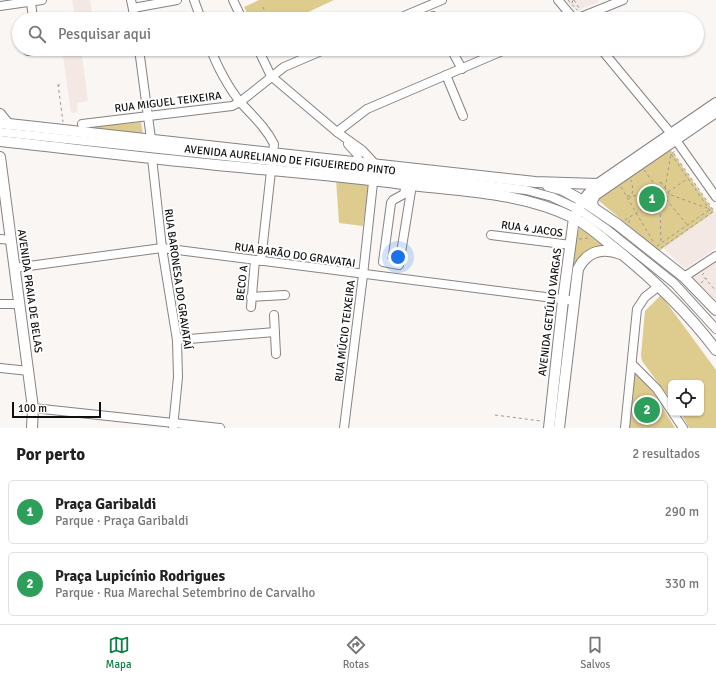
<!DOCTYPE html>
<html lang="pt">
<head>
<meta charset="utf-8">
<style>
	body { margin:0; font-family:Signika,sans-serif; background:#f2f2f2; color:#222 }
	.controls { position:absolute; right:12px; bottom:12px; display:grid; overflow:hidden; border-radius:6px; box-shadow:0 1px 3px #0004 }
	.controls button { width:36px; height:36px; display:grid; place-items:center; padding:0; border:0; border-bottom:1px solid #e0e0e0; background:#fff; color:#222; font:20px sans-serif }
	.scale { position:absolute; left:12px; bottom:10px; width:89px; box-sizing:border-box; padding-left:4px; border:2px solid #100f0e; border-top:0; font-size:11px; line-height:14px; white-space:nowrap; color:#100f0e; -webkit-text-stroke:3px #fff; paint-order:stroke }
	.you { position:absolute; left:398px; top:257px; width:14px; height:14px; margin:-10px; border:3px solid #fff; border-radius:50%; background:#1a73e8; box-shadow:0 0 0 6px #1a73e833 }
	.badge { display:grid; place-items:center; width:26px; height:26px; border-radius:50%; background:#0b8043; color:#fff; font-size:13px; font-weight:700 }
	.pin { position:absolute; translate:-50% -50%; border:2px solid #fff; box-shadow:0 1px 4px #0006 }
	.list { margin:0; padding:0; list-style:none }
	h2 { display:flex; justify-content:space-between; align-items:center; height:52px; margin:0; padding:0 16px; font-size:17px }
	h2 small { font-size:13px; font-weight:400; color:#767676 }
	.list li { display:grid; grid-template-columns:26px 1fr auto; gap:12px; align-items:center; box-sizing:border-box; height:64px; margin:0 8px 8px; padding:0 8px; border:1px solid #e0e0e0; border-radius:6px }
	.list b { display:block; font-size:15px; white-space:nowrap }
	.list p { margin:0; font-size:13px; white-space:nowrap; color:#767676 }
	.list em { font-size:13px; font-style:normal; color:#767676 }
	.icon { flex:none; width:22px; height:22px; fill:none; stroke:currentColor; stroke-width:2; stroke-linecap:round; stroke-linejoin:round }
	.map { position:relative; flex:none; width:716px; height:428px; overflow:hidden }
	.search { position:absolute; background:#fff; box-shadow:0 1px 3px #0004; left:12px; right:12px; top:12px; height:44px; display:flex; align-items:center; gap:10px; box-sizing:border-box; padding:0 14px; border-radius:22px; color:#767676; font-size:15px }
	.sheet { height:196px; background:#fff }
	nav { display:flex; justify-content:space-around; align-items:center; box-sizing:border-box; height:56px; border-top:1px solid #e0e0e0; background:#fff; font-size:11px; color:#767676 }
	nav a { display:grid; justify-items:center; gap:2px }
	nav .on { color:#0b8043 }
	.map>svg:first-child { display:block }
</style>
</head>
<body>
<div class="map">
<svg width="716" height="428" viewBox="0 0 716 428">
	<rect width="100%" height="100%" fill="#f9f6f4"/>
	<!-- built -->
	<g fill="#f3e8e4">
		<path d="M72,0H90L93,19H76Z"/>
		<path d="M566,0H598L599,2L576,11Z"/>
		<path d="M62,49H103L104,51L82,56L88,101L77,103L78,112L71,113Z"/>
		<path d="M714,212L716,214V248L685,269L663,248Z"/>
		<path d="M716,262V302L693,277Z"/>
	</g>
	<!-- green -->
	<g fill="#decc8e">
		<path d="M259,0H334L302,15L304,19H250L244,7Z"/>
		<path d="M141,122L143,134L89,129L90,127Z"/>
		<path d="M670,149L714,212L659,251L598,200Z"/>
		<path d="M336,179L369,182L363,226L339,223Z"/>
		<path d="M581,226L603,246L585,252L572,265L576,234Z"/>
		<path d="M661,295L716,370V428H689L681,413H701V383H671V400L642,361L641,355L645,311Z"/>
		<path d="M634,372L653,392L675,428H628Z"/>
	</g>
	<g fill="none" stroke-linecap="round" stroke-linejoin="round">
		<defs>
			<g id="minor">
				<path d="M131,0L135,19"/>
				<path d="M194,0L201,19"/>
				<path d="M233,0L242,19"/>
				<path d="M558,0L574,19"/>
				<path d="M31,2L33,19"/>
				<path d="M0,6L42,0"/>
				<path d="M133,8L177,0"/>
				<path d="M433,16L435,19"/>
				<path d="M397,19L442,0"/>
				<path d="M576,19L623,0"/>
				<path d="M139,49L151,139"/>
				<path d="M211,49C216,65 230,90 241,103C253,116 266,128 274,144L261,261"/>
				<path d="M258,49L271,76L337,132L362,150L375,164L363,275L344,428"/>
				<path d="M451,49L462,69"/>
				<path d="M601,49L673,136L716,197"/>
				<path d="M28,51L37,49"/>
				<path d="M446,75L463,116"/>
				<path d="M82,124L232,106L240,102L284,67L326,49"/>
				<path d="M0,132L374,172L526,190L552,197L578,209L605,228L674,283L716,329"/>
				<path d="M337,132L367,109L507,49"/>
				<path d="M348,144L357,154L359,162"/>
				<path d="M152,158L162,248L177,340L178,377L173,428"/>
				<path d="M406,184L404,194L393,200L391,203L383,262L399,265L412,185"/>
				<path d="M491,235L571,245"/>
				<path d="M0,239L11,240"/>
				<path d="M14,268L162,248L569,300"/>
				<path d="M684,277L716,256"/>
				<path d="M251,297L285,295"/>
				<path d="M0,304H20"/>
				<path d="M251,307L255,260"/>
				<path d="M274,315L276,354"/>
				<path d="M177,340L275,332"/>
				<path d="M632,364L657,389L671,410"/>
				<path d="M0,368L29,371"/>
				<path d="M33,408L220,428"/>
				<path d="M673,413L683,428"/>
				<path d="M625,428L637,309L645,297L659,286"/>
			</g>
			<g id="major">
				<path d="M0,114L8,124"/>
				<path d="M0,123L535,182L598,184"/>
				<path d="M0,141C72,149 145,158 217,165C279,171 341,176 403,184C460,191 522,192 574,218C588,225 600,236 612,246C651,277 686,310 716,350"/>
				<path d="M0,157L33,408L32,428"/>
				<path d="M548,186L563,190L583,201L617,224L684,277L716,310"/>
				<path d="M593,207L592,201L595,195L716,112"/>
				<path d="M549,428L563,300L574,218C580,204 587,193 598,184L716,103"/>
				<path d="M559,428L578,269C587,251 603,247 621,254"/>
			</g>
		</defs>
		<!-- minor casing -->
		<use href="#minor" stroke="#868382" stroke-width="10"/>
		<!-- major casing -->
		<use href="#major" stroke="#868382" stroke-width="12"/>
		<!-- path -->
		<g stroke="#9b9997" stroke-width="1" stroke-dasharray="3 3" stroke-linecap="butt">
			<path d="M568,0L577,10"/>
			<path d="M574,0L579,8L578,11"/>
			<path d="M572,3L573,0"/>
			<path d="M263,7L265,12"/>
			<path d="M58,84L63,122"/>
			<path d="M58,87L60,84"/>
			<path d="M671,154L711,212"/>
			<path d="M644,170L655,185"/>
			<path d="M661,182L670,195L660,202L651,189Z"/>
			<path d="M621,187L654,243"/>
			<path d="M665,188L671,154L675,151"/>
			<path d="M668,192L687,179"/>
			<path d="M671,195L707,208"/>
			<path d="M627,196L655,195"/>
			<path d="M629,199C634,194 633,187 631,180"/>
			<path d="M666,199L689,227"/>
			<path d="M660,202L661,243"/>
			<path d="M625,220L658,199"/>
			<path d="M629,223L630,217"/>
			<path d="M579,239L590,238"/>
			<path d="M657,246L712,208"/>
			<path d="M661,248L714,211L672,151"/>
			<path d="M704,273L702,275L716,291"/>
			<path d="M701,283L707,278"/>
			<path d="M495,415L541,421"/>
		</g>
		<!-- minor -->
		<use href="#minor" stroke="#fff" stroke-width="8"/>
		<!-- major -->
		<use href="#major" stroke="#fff" stroke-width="10"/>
	</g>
	<g text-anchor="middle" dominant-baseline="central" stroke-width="4" stroke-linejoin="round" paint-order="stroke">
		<!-- street labels -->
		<g font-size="11" fill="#100f0e" stroke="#fff">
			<text transform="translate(168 102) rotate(-7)">RUA MIGUEL TEIXEIRA</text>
			<text transform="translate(290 160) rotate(6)">AVENIDA AURELIANO DE FIGUEIREDO PINTO</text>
			<text transform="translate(532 229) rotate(8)">RUA 4 JACOS</text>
			<text transform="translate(295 255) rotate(8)">RUA BARÃO DO GRAVATAI</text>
			<text transform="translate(178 279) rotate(82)">RUA BARONESA DO GRAVATAÍ</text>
			<text transform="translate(242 283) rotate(-84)">BECO A</text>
			<text transform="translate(30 291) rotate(82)">AVENIDA PRAIA DE BELAS</text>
			<text transform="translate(550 312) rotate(-83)">AVENIDA GETÚLIO VARGAS</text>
			<text transform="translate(345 331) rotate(-83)">RUA MÚCIO TEIXEIRA</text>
		</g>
	</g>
</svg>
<div class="controls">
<button><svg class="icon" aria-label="locate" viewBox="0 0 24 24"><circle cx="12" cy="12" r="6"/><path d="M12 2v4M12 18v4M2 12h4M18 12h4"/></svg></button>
</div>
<div class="scale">100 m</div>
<div class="you"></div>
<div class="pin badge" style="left:652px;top:199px;background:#2e9e5b">1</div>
<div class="pin badge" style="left:647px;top:410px;background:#2e9e5b">2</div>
<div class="search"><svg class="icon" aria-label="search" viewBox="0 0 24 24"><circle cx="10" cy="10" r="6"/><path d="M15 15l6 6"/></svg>Pesquisar aqui</div>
</div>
<section class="sheet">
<h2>Por perto<small>2 resultados</small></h2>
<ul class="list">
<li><span class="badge" style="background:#2e9e5b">1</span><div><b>Praça Garibaldi</b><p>Parque · Praça Garibaldi</p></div><em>290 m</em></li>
<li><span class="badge" style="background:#2e9e5b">2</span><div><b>Praça Lupicínio Rodrigues</b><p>Parque · Rua Marechal Setembrino de Carvalho</p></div><em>330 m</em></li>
</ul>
</section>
<nav>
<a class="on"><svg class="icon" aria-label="map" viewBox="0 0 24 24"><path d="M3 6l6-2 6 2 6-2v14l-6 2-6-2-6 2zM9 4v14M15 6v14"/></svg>Mapa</a>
<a><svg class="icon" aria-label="directions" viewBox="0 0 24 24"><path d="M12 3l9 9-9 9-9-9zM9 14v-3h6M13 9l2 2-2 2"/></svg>Rotas</a>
<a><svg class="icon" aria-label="saved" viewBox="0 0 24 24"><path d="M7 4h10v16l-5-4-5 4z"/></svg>Salvos</a>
</nav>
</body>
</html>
